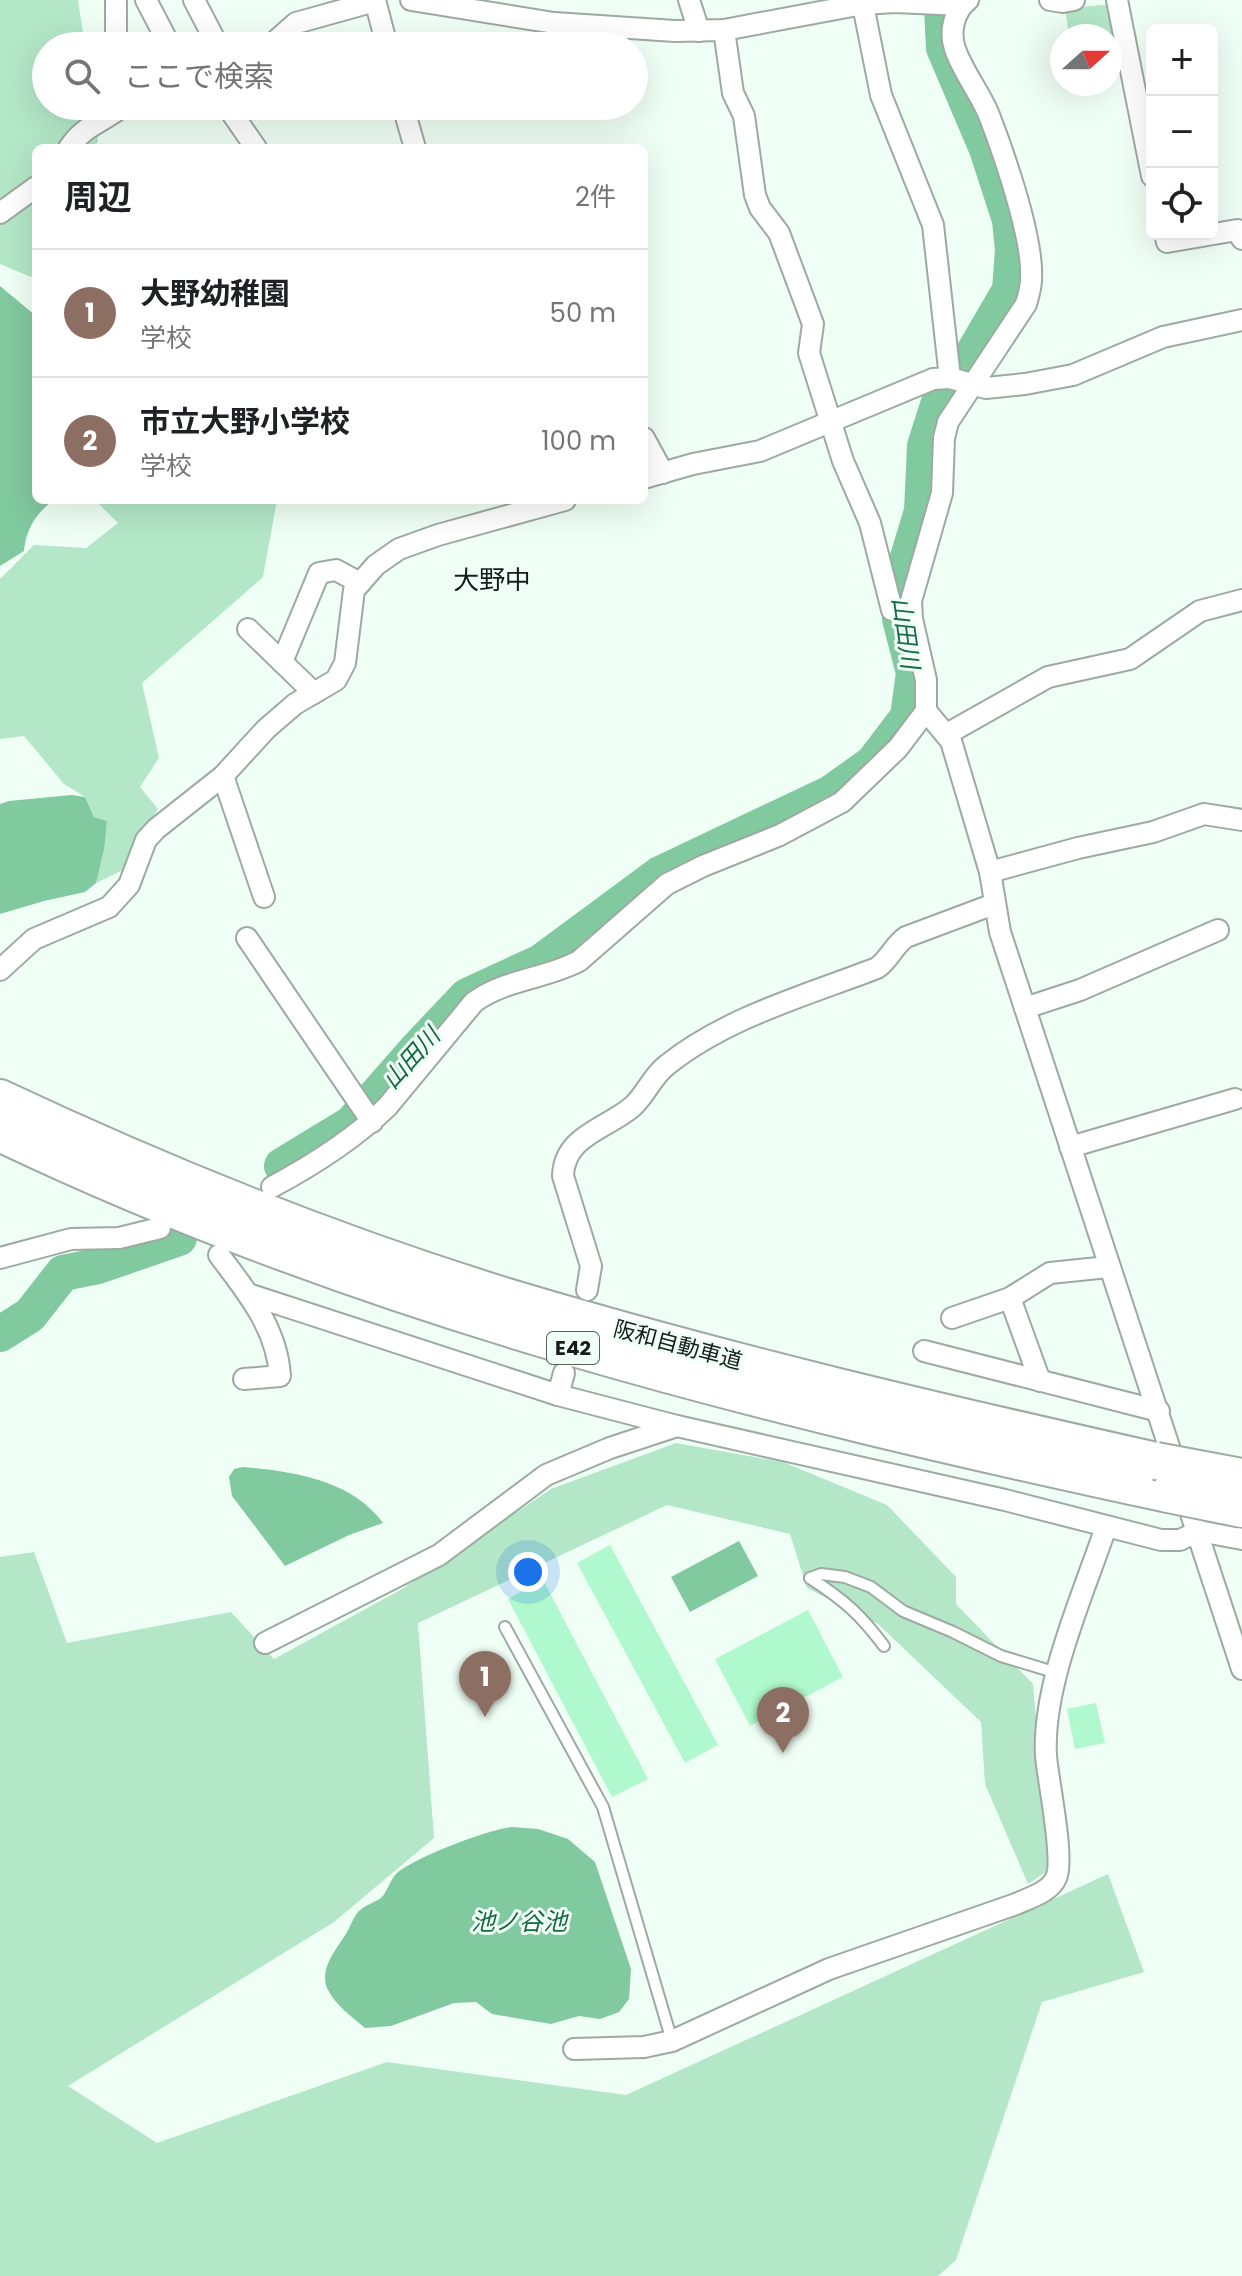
<!DOCTYPE html>
<html lang="ja">
<head>
<meta charset="utf-8">
<style>
	body { margin:0; font-family:Poppins,"Noto Sans JP",sans-serif; background:#f2f2f2; color:#202124 }
	.controls { position:absolute; right:24px; top:24px; display:grid; overflow:hidden; border-radius:12px; box-shadow:0 8px 32px #0002 }
	.controls button { width:72px; height:72px; display:grid; place-items:center; padding:0; border:0; border-bottom:2px solid #e0e0e0; background:#fff; color:#202124; font:40px sans-serif }
	.compass { position:absolute; left:1050px; top:24px; width:72px; height:72px; border-radius:50%; background:#fff; box-shadow:0 8px 32px #0002; rotate:69deg }
	.you { position:absolute; left:528px; top:1572px; width:28px; height:28px; margin:-20px; border:6px solid #fff; border-radius:50%; background:#1a73e8; box-shadow:0 0 0 12px #1a73e833 }
	.badge { display:grid; place-items:center; width:52px; height:52px; border-radius:50%; background:#8e4cc0; color:#fff; font-size:26px; font-weight:700 }
	.pin { position:absolute; translate:-50% -66px; filter:drop-shadow(0 2px 4px #0008) }
	.pin::after { content:''; position:absolute; top:42px; width:28px; height:24px; background:inherit; clip-path:polygon(0 0,100% 0,50% 100%) }
	.list { margin:0; padding:0; list-style:none }
	h2 { display:flex; justify-content:space-between; align-items:center; height:104px; margin:0; padding:0 32px; font-size:34px }
	h2 small { font-size:26px; font-weight:400; color:#757577 }
	.list li { display:grid; grid-template-columns:52px 1fr auto; gap:24px; align-items:center; box-sizing:border-box; height:128px; padding:0 32px; border-top:2px solid #e0e0e0 }
	.list b { display:block; font-size:30px; white-space:nowrap }
	.list p { margin:0; font-size:26px; white-space:nowrap; color:#757577 }
	.list em { font-size:26px; font-style:normal; color:#757577 }
	.icon { flex:none; width:44px; height:44px; fill:none; stroke:currentColor; stroke-width:2; stroke-linecap:round; stroke-linejoin:round }
	.map { position:relative; flex:none; width:1242px; height:2276px; overflow:hidden }
	.search { position:absolute; background:#fff; box-shadow:0 8px 32px #0002; left:32px; top:32px; width:616px; height:88px; display:flex; align-items:center; gap:20px; box-sizing:border-box; padding:0 28px; border-radius:44px; color:#757577; font-size:30px }
	.panel { position:absolute; background:#fff; box-shadow:0 8px 32px #0002; left:32px; top:144px; width:616px; height:360px; border-radius:12px }
	.map>svg:first-child { display:block }
</style>
</head>
<body>
<div class="map">
<svg width="1242" height="2276" viewBox="0 0 1242 2276">
	<rect width="100%" height="100%" fill="#f0fff5"/>
	<!-- green -->
	<g fill="#b3e7c7">
		<path d="M0,0H78L85,46H46V106H93L98,141L94,148H36V267L31,277L0,264Z"/>
		<path d="M1115,4L1123,64L1110,66V36H1069L1065,8Z"/>
		<path d="M95,500H277L263,577L142,683L159,758L140,787L158,809L123,870L96,883L107,821L94,817L85,797L64,784L24,736L0,739V579L34,545L86,548L118,523Z"/>
		<path d="M676,1443L783,1462L887,1505L956,1577V1604L1033,1684L1049,1870L1028,1884L985,1784L981,1722L878,1624L807,1588L790,1534L667,1505L418,1623L434,1838L334,1922L68,2086L157,2143L387,2062L626,2095L1108,1874L1144,1972L1042,2002L956,2260L938,2276H0V1557L34,1552L67,1643L231,1612L274,1659L402,1589L551,1489Z"/>
	</g>
	<!-- water -->
	<g fill="#81c99f">
		<path d="M0,286L36,316V500H54C36,513 26,529 24,551L0,566Z"/>
		<path d="M72,795L85,797L94,817L107,821L104,849L96,883L85,892L44,901L0,914V804L9,801Z"/>
		<path d="M242,1467C292,1471 352,1480 383,1523L349,1535L285,1566L232,1496L229,1477L234,1469Z"/>
		<path d="M739,1541L758,1576L690,1612L671,1577Z"/>
		<path d="M512,1827L538,1829L568,1839L595,1862L631,1969L629,1999L619,2012L600,2019L579,2016L551,2024L492,2014L476,2002L454,2003L391,2026L365,2028C352,2017 334,2004 327,1988C319,1967 338,1948 347,1932C351,1925 354,1916 359,1911C365,1905 374,1903 381,1898C388,1891 390,1879 398,1872C417,1857 489,1829 512,1827Z"/>
	</g>
	<g fill="none" stroke-linecap="round" stroke-linejoin="round">
		<!-- river -->
		<g stroke="#81c99f" stroke-width="36">
			<path d="M282,1166L351,1124L415,1051L467,996L541,962L660,874L831,793L873,763L908,717L914,673L900,619V584L922,511L925,446L941,396L968,362L1010,290L1013,250L1010,220L987,149L944,48L942,8L947,0"/>
			<path d="M0,1334L30,1315L63,1273L98,1266L179,1238"/>
		</g>
	</g>
	<!-- building -->
	<g fill="#b0f8cd">
		<path d="M610,1545L718,1745L685,1763L577,1563Z"/>
		<path d="M543,1580L648,1779L612,1797L508,1599Z"/>
		<path d="M808,1610L843,1677L750,1726L715,1659Z"/>
		<path d="M1096,1703L1105,1743L1075,1749L1067,1709Z"/>
	</g>
	<g fill="none" stroke-linecap="round" stroke-linejoin="round">
		<defs>
			<g id="lane">
				<path d="M810,1578L821,1574L845,1577L871,1587L903,1611L953,1632L1001,1656L1057,1673"/>
				<path d="M810,1578C844,1600 860,1614 884,1646"/>
				<path d="M505,1627L603,1807L672,2041"/>
			</g>
			<g id="street">
				<path d="M116,0V46"/>
				<path d="M146,0L170,46"/>
				<path d="M194,0L218,46"/>
				<path d="M375,0L387,46"/>
				<path d="M411,0L554,23L675,31L724,30L863,4L895,2L962,5"/>
				<path d="M689,0L699,31"/>
				<path d="M862,0L881,95L933,225L950,378"/>
				<path d="M968,0C954,11 949,32 955,49C963,72 980,93 989,115C1004,154 1034,240 1031,280C1031,288 1028,297 1026,304L948,422L944,438L942,493L911,601L912,619L926,680V711L951,741L990,872L1000,932L1242,1669"/>
				<path d="M1050,0L1063,2L1074,0"/>
				<path d="M1117,0L1152,176"/>
				<path d="M724,30L733,93L744,116L755,195L760,208L779,233L813,324L809,353L843,461L870,523L892,610L911,608"/>
				<path d="M270,46L296,23L375,1"/>
				<path d="M227,106L256,148"/>
				<path d="M403,106L415,148"/>
				<path d="M69,148C84,125 102,123 123,106"/>
				<path d="M0,213L36,187"/>
				<path d="M1165,234L1167,242L1237,230L1242,239"/>
				<path d="M644,438L663,473"/>
				<path d="M644,478L693,464L760,451L933,379L950,378L986,388L1025,384L1073,375L1163,337L1242,320"/>
				<path d="M248,629L314,693"/>
				<path d="M282,662L319,573L336,570L360,583"/>
				<path d="M947,734L1048,677L1130,659L1200,611L1242,600"/>
				<path d="M223,776L264,897"/>
				<path d="M990,872L1078,848L1153,832L1204,814L1242,820"/>
				<path d="M247,938L372,1122"/>
				<path d="M0,970L34,939L109,907L129,885L146,840L156,829L223,776L266,729L295,704L336,680L345,663L354,590L376,565L399,549L438,535L565,500"/>
				<path d="M1025,1008L1080,990L1218,930"/>
				<path d="M1070,1147L1235,1099"/>
				<path d="M272,1187C313,1165 353,1140 387,1107L474,1002C506,979 545,979 579,961L667,884L703,866L780,835L842,802L898,748L926,711"/>
				<path d="M219,1255C247,1292 277,1328 280,1376L244,1379"/>
				<path d="M0,1258L71,1239L119,1238L160,1228"/>
				<path d="M587,1290L591,1266L563,1176C564,1136 606,1129 632,1107C646,1095 652,1076 667,1065C727,1017 807,995 877,968C889,960 894,945 906,937L994,904"/>
				<path d="M248,1294L558,1395L677,1426L1005,1500L1161,1540H1180L1199,1531L1242,1539"/>
				<path d="M1010,1298L1040,1381"/>
				<path d="M952,1318L1010,1298L1050,1273L1108,1267"/>
				<path d="M924,1351L1159,1411"/>
				<path d="M558,1395L564,1373"/>
				<path d="M265,1643L439,1555L546,1475L610,1448L677,1426"/>
				<path d="M574,2049L644,2047L672,2041L829,1969L1016,1904C1029,1898 1050,1892 1056,1878C1065,1860 1048,1781 1046,1756C1042,1685 1083,1595 1106,1527"/>
			</g>
			<g id="highway">
				<path d="M0,1098C168,1177 340,1246 517,1300C728,1363 942,1413 1156,1461"/>
				<path d="M0,1133C370,1310 769,1408 1168,1494"/>
			</g>
		</defs>
		<!-- lane casing -->
		<use href="#lane" stroke="#9daaa1" stroke-width="14"/>
		<!-- street casing -->
		<use href="#street" stroke="#9daaa1" stroke-width="24"/>
		<!-- highway casing -->
		<use href="#highway" stroke="#9daaa1" stroke-width="40"/>
		<!-- lane -->
		<use href="#lane" stroke="#fff" stroke-width="10"/>
		<!-- street -->
		<use href="#street" stroke="#fff" stroke-width="20"/>
		<!-- highway -->
		<use href="#highway" stroke="#fff" stroke-width="36"/>
		<defs>
			<g id="highway-bridge">
				<path d="M1156,1461L1242,1477"/>
				<path d="M1168,1494L1242,1509"/>
			</g>
		</defs>
		<!-- highway-bridge casing -->
		<use href="#highway-bridge" stroke="#9daaa1" stroke-width="40" stroke-linecap="butt"/>
		<!-- highway-bridge -->
		<use href="#highway-bridge" stroke="#fff" stroke-width="36"/>
	</g>
	<g text-anchor="middle" dominant-baseline="central" stroke-width="6" stroke-linejoin="round" paint-order="stroke">
		<!-- shield labels -->
		<rect fill="#f0fff5" stroke="#57605a" stroke-width="2" x="547" y="1332" width="52" height="32" rx="6"/>
		<g font-size="20" font-weight="bold" fill="#161c18">
			<text x="573" y="1348">E42</text>
		</g>
		<!-- street labels -->
		<g font-size="22" fill="#161c18" stroke="#f0fff5">
			<text transform="translate(678 1345) rotate(15)">阪和自動車道</text>
		</g>
		<!-- water labels -->
		<g font-size="24" font-style="italic" fill="#156842" stroke="#f0fff5">
			<text transform="translate(906 633) rotate(82)">山田川</text>
			<text transform="translate(411 1058) rotate(-48)">山田川</text>
			<text x="519" y="1921">池ノ谷池</text>
		</g>
		<!-- quarter labels -->
		<g font-size="26" fill="#161c18" stroke="#f0fff5">
			<text x="492" y="580">大野中</text>
		</g>
	</g>
</svg>
<div class="controls">
<button>+</button>
<button>−</button>
<button><svg class="icon" aria-label="locate" viewBox="0 0 24 24"><circle cx="12" cy="12" r="6"/><path d="M12 2v4M12 18v4M2 12h4M18 12h4"/></svg></button>
</div>
<svg class="compass" viewBox="-18 -18 36 36"><path d="M0-13l5 13h-10z" fill="#e53935"/><path d="M0 13l5-13h-10z" fill="#757577"/></svg>
<div class="you"></div>
<div class="pin badge" style="left:485px;top:1717px;background:#8d6e63">1</div>
<div class="pin badge" style="left:783px;top:1753px;background:#8d6e63">2</div>
<div class="search"><svg class="icon" aria-label="search" viewBox="0 0 24 24"><circle cx="10" cy="10" r="6"/><path d="M15 15l6 6"/></svg>ここで検索</div>
<section class="panel">
<h2>周辺<small>2件</small></h2>
<ul class="list">
<li><span class="badge" style="background:#8d6e63">1</span><div><b>大野幼稚園</b><p>学校</p></div><em>50 m</em></li>
<li><span class="badge" style="background:#8d6e63">2</span><div><b>市立大野小学校</b><p>学校</p></div><em>100 m</em></li>
</ul>
</section>
</div>
</body>
</html>
